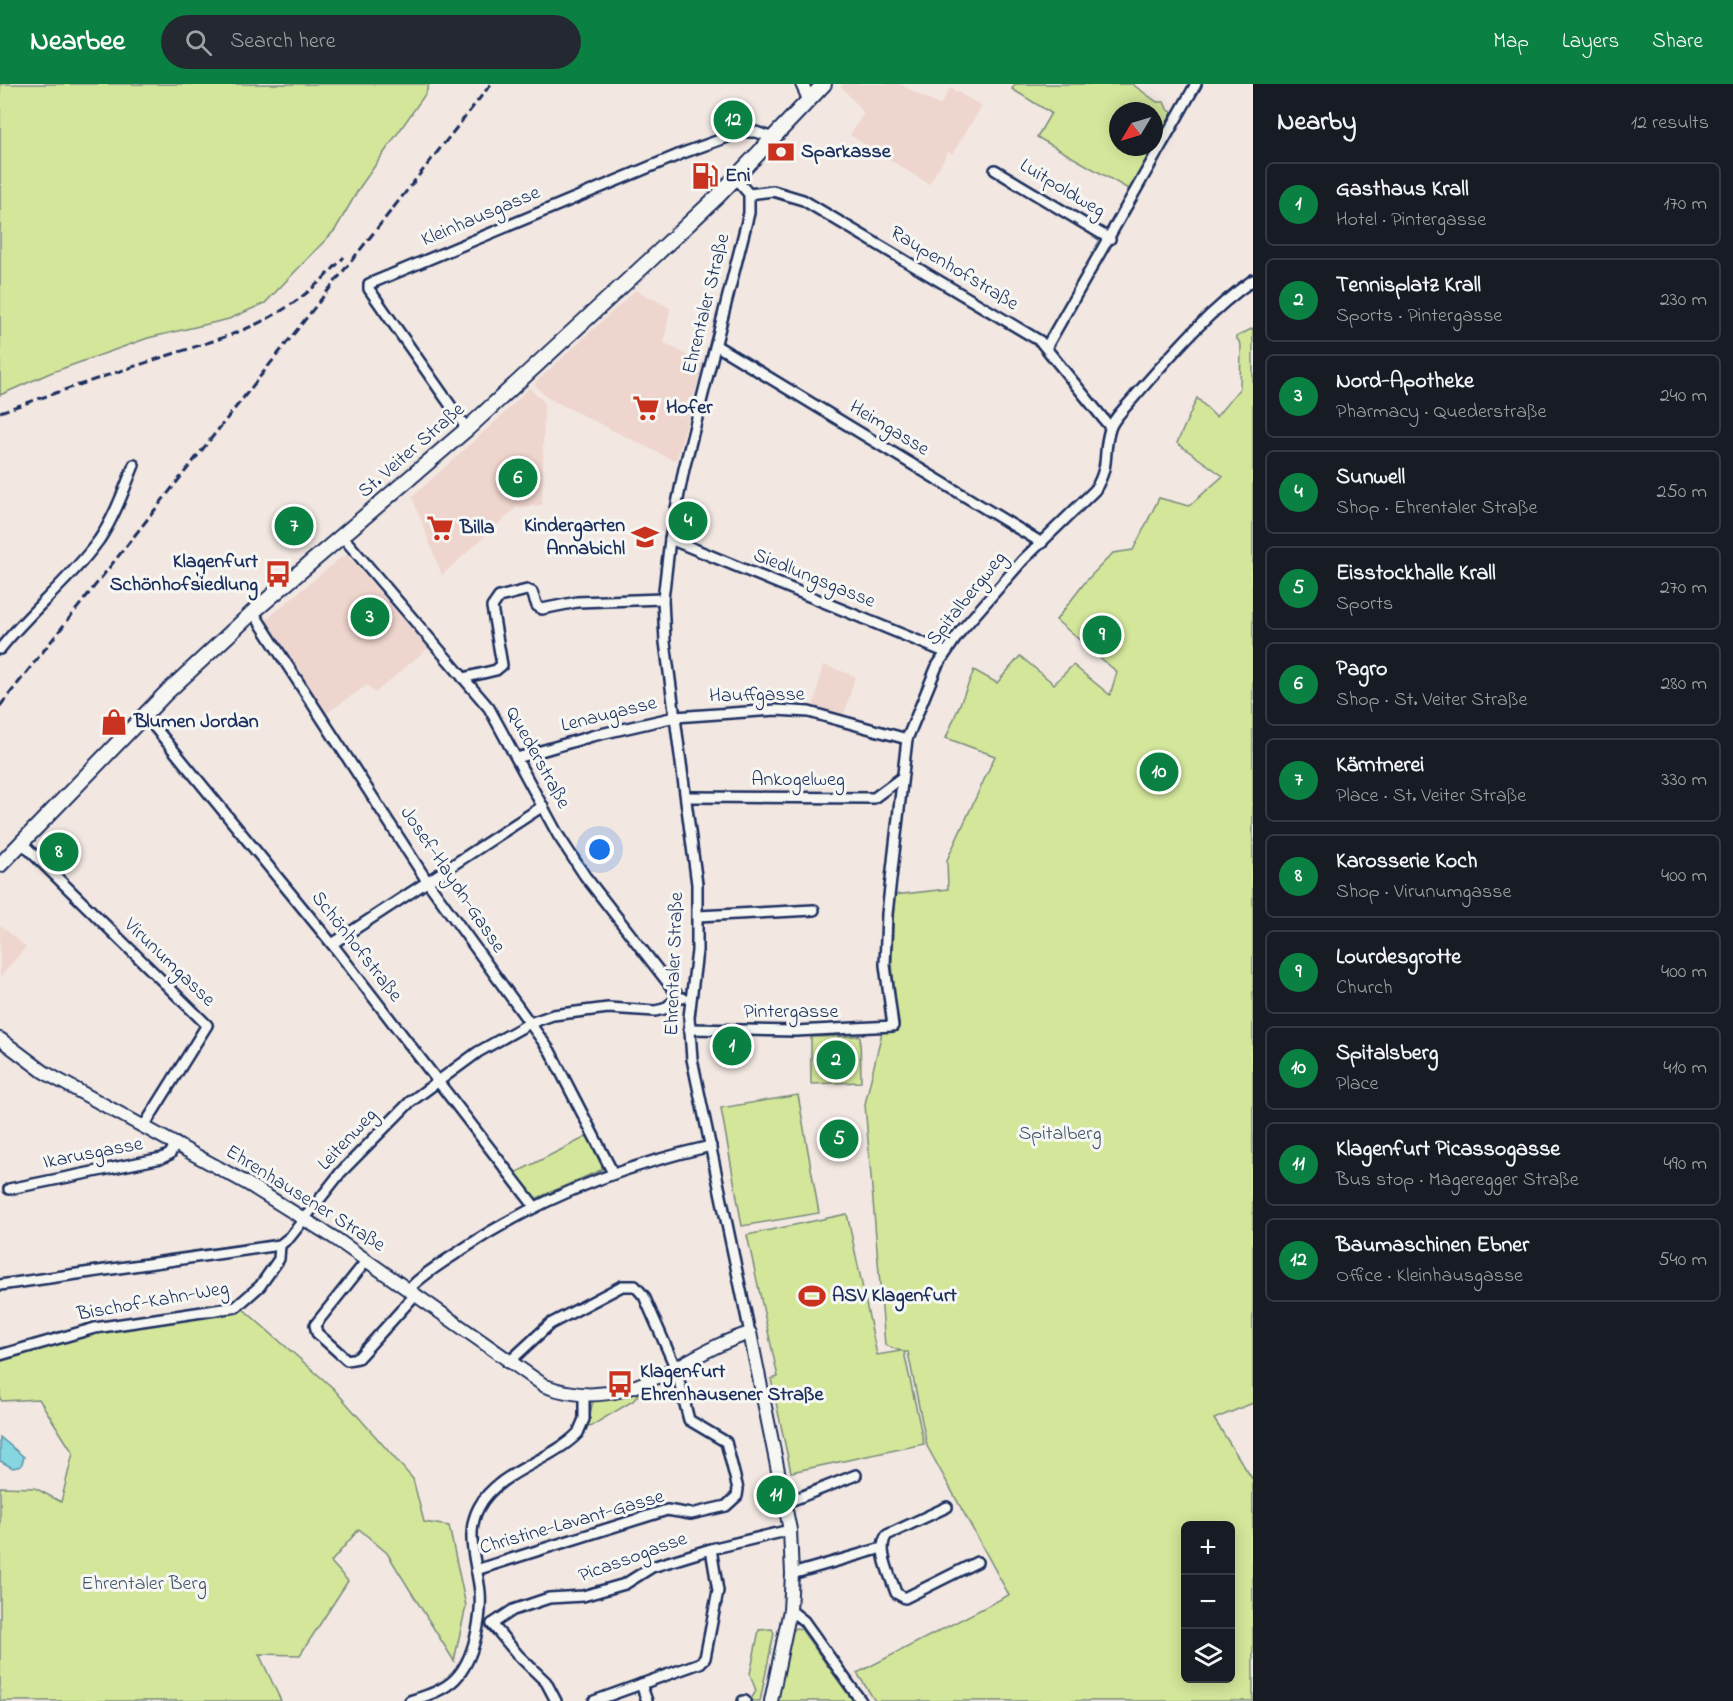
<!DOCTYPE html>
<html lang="en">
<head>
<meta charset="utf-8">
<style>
	body { margin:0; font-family:"Indie Flower",sans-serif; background:#242831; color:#f1f3f6 }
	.controls { position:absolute; right:18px; bottom:18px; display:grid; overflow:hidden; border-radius:9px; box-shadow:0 3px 15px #0003 }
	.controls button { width:54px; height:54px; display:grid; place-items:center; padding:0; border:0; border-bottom:2px solid #363941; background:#171b24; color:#f1f3f6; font:30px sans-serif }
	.compass { position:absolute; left:1109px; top:18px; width:54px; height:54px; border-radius:50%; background:#171b24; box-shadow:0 3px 15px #0003; rotate:232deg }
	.you { position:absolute; left:600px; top:766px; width:21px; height:21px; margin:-15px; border:4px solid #fff; border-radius:50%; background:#1a73e8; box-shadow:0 0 0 9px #1a73e833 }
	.badge { display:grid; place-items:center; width:39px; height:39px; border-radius:50%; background:#0b8043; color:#fff; font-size:20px; font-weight:700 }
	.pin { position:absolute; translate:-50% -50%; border:3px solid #fff; box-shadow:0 2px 6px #0006 }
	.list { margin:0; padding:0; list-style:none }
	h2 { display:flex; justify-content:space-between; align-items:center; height:78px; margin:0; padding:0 24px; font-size:26px }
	h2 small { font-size:20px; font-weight:400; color:#9ea1a6 }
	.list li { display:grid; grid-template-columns:39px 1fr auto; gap:18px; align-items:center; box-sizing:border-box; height:84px; margin:0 12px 12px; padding:0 12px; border:2px solid #363941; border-radius:9px }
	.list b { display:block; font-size:22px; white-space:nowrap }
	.list p { margin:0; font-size:20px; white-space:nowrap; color:#9ea1a6 }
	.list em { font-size:20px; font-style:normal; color:#9ea1a6 }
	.icon { flex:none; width:33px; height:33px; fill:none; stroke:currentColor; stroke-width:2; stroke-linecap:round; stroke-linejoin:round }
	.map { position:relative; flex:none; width:1253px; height:1617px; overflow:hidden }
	header { display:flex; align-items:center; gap:36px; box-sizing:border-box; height:84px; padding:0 30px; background:#0b8043; color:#fff }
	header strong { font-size:28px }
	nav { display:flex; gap:33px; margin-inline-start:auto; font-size:21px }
	.search { width:420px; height:54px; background:#242831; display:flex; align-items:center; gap:15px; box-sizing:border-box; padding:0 21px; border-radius:33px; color:#9ea1a6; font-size:22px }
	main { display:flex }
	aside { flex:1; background:#171b24 }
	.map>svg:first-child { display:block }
</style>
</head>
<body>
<header>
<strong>Nearbee</strong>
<div class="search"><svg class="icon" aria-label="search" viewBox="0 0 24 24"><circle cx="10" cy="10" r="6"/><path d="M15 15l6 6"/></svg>Search here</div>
<nav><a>Map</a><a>Layers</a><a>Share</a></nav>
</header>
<main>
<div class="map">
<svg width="1253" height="1617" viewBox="0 0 1253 1617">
	<rect width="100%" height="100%" fill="#f2e7e1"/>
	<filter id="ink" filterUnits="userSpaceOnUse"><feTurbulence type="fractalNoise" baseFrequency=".0167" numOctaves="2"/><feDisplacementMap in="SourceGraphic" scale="12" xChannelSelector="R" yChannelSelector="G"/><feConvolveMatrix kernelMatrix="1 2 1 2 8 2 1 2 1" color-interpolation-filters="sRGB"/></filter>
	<g filter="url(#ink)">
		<!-- built -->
		<g fill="#eed5cd">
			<path d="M844,0H900L940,22L950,4L982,22L952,70L948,68L929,100L850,51L864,29L841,2Z"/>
			<path d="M636,206L670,224L664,259L703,280L677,374L673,376L546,313L536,302L535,299Z"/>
			<path d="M529,304L544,318L542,421L517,423L442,491L412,413L505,329Z"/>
			<path d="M347,471L428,564L375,609L367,601L324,631L266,536L339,475Z"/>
			<path d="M823,581L855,592L844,631L813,625Z"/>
			<path d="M0,841L26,863L0,893Z"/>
		</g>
		<!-- green -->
		<g fill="#d4e69a" stroke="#788a7c" stroke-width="1.5" fill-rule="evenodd">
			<path d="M0,0H429L426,9L360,103L335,146L265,219L229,235L148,254L50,289L0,311Z"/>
			<path d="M1015,0H1132L1157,18H1164L1167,25L1173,29L1130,106L1037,53L1051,29L1012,5ZM1118,27H1154V63H1118Z"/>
			<path d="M1253,244V1319L1214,1335L1253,1396V1617H875L857,1589L1009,1511L927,1362L908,1268H904L924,1360L791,1388L771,1295L778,1293L747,1151L847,1130L877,1271L901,1267L885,1261L865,1020L882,948L897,947L892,876L894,811L948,805L947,776L995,672L946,654L974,586L997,599L1020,572L1054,600L1073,581L1110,611L1117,588L1056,536L1086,497L1113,469L1133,466L1159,414L1189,422L1223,392L1177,359L1197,314L1216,333L1240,304L1241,261L1236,253ZM1186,1442H1230V1594H1186Z"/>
			<path d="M860,952L861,998L811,1000V953Z"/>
			<path d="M798,1011L819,1129L742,1142L721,1024Z"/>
			<path d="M588,1052L603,1085L535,1115L515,1089Z"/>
			<path d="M242,1224L333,1304L413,1395L424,1438L449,1442L466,1522L454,1577L387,1469L359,1445L331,1478L348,1497L300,1571L259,1570L281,1617H0V1403L35,1404L61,1418L73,1369L39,1315L2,1317L0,1315V1277L42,1260L76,1251Z"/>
			<path d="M637,1306L639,1310L633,1317L591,1342L588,1341L593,1316Z"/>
			<path d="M796,1544L801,1545L853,1617H777L791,1549Z"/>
			<path d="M772,1545L774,1549L760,1617H750L756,1607L750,1590L759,1546Z"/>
		</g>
		<!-- water -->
		<path fill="#85d6df" stroke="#5b93ab" stroke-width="1.5" d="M0,1353L24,1373L21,1382L13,1384L0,1377Z"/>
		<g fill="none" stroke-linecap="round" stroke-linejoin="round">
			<defs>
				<g id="minor">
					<path d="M995,86L1110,155"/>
					<path d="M735,94L749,110V129L684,385L670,455L663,515L665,558L697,800V867L689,933L692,975L750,1249"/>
					<path d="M749,110L773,107L803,116L1040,257L1110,343"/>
					<path d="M717,262L1042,459"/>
					<path d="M1047,262L1196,0"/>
					<path d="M467,345L369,205V200L683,69L742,48H756L773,54"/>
					<path d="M342,452L489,624L558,751L585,792L679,913L683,914"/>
					<path d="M670,455L945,568"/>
					<path d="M253,528L427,797L550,967L613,1089"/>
					<path d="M0,565C31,526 70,496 99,456C114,434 124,406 134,381"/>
					<path d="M463,594L496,586L502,581L492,523L499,513L527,506L532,508L537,522L542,525L577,518L663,515"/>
					<path d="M144,630L332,860L535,1123"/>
					<path d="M517,674L592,652L675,633L776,626L809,628L907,655"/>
					<path d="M687,713L874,714L901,694"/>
					<path d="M21,758L207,941L144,1042"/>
					<path d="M698,832L814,826"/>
					<path d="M332,860L543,722"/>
					<path d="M689,945L796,947L893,942L885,881L887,830L907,655L937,582L960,548L1023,476L1095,406C1111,379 1102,370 1110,345C1113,334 1128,321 1135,312C1172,270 1207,228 1253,196"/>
					<path d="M9,1105L162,1074L170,1070L176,1059"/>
					<path d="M367,1176L315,1241L317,1249L347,1276L358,1274L415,1211"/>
					<path d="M0,1201L280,1161L290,1153L341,1088L410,1018L478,968L530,939L553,931L608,924L655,927L664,925L679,913"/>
					<path d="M408,1206C424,1189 444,1178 463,1165C539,1114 622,1082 711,1062"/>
					<path d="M0,1271L95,1244L236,1223L260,1202L279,1175L280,1161"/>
					<path d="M785,1419L856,1391"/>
					<path d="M947,1423L887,1451C876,1465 891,1493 896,1509L905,1514L977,1478"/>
					<path d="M476,1486L667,1426L691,1430L726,1422L737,1412L738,1405L726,1358L689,1336L676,1285L644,1212L635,1202H622L550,1240L508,1279"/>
					<path d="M792,1490L882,1464"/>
					<path d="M790,1526L804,1537L861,1617"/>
					<path d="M492,1540L513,1526L549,1514L583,1512L625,1500L652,1483L711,1465L790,1446"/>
					<path d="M492,1540L518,1571L546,1598L556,1617"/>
					<path d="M641,1600L647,1617"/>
					<path d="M410,1617C425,1612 443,1607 455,1595C474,1576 482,1534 480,1508C477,1479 464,1450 479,1423C498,1387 550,1378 578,1349L584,1335V1311"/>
					<path d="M594,1617L700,1579L705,1574L718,1507L711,1465"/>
					<path d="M743,1617H745"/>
				</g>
				<g id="tertiary">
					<path d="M802,0L809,15"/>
					<path d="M0,955L44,988L248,1100L336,1155L545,1302C629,1333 678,1271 750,1249L790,1446L792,1490L790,1526L771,1617"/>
				</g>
				<path id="secondary" d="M0,781L165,610L253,528L467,345L648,178L718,112L824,0"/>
			</defs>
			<!-- minor casing -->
			<use href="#minor" stroke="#1b2f5e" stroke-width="14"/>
			<!-- tertiary casing -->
			<use href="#tertiary" stroke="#1b2f5e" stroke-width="16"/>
			<!-- secondary casing -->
			<use href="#secondary" stroke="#1b2f5e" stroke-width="18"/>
			<!-- minor -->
			<use href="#minor" stroke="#f6f6f2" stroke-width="9"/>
			<!-- tertiary -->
			<use href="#tertiary" stroke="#f6f6f2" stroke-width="12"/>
			<!-- secondary -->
			<use href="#secondary" stroke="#f6f6f2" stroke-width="14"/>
			<!-- rail -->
			<g stroke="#1b2f5e" stroke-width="3" stroke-dasharray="9 4.5" stroke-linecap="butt">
				<path d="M0,328C50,311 101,293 151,277C235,249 282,242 344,173"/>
				<path d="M0,622L491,0"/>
			</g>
		</g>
	</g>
	<!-- icons -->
	<defs>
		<symbol id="bank-bare" viewBox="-9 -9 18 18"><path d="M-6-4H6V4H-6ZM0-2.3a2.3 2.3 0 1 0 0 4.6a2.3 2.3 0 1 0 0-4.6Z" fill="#c8321e" stroke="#f6f6f2" stroke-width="2.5" paint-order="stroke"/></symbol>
		<symbol id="fuel-bare" viewBox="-9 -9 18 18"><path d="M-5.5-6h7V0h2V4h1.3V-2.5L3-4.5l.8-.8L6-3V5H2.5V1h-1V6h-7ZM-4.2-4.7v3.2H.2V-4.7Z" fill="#c8321e" stroke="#f6f6f2" stroke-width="2.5" paint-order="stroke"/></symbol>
		<symbol id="supermarket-bare" viewBox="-9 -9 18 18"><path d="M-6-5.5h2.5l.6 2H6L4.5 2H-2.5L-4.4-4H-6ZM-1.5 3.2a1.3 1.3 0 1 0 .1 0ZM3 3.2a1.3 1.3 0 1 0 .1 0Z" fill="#c8321e" stroke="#f6f6f2" stroke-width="2.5" paint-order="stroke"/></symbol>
		<symbol id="school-bare" viewBox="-9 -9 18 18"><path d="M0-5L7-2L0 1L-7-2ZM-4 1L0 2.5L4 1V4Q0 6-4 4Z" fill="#c8321e" stroke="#f6f6f2" stroke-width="2.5" paint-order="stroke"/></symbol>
		<symbol id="bus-bare" viewBox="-9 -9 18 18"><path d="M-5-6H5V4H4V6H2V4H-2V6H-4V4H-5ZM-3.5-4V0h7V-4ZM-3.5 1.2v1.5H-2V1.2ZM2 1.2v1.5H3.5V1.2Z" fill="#c8321e" stroke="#f6f6f2" stroke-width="2.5" paint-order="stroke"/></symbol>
		<symbol id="shop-bare" viewBox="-9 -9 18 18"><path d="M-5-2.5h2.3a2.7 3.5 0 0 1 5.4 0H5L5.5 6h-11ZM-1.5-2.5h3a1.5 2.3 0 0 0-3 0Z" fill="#c8321e" stroke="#f6f6f2" stroke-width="2.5" paint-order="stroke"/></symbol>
		<symbol id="stadium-bare" viewBox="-9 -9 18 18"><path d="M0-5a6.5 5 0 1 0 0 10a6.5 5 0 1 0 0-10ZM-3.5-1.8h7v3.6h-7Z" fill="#c8321e" stroke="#f6f6f2" stroke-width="2.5" paint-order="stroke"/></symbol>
	</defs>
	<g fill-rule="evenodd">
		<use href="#bank-bare" x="762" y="49" width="38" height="38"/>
		<use href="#fuel-bare" x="686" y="73" width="38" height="38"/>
		<use href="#supermarket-bare" x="627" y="305" width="38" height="38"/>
		<use href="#supermarket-bare" x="421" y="425" width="38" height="38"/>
		<use href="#school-bare" x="626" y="434" width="38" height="38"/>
		<use href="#bus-bare" x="259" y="471" width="38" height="38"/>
		<use href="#shop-bare" x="95" y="619" width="38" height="38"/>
		<use href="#stadium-bare" x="793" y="1193" width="38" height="38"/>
		<use href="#bus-bare" x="601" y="1281" width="38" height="38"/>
	</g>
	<g text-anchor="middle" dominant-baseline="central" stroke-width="6" stroke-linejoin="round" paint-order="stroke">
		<!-- poi labels -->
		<g font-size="20" font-weight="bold" fill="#1b2f5e" stroke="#f6f6f2" text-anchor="start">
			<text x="801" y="68">Sparkasse</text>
			<text x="725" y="92">Eni</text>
			<text x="666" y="324">Hofer</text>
			<text x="625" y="442" text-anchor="end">Kindergarten<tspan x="625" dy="23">Annabichl</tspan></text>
			<text x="460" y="444">Billa</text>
			<text x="258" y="478" text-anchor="end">Klagenfurt<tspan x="258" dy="23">Schönhofsiedlung</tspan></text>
			<text x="134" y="638">Blumen Jordan</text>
			<text x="832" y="1212">ASV Klagenfurt</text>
			<text x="640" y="1288">Klagenfurt<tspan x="640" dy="23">Ehrenhausener Straße</tspan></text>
		</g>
		<!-- street labels -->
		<g font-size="20" fill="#1b2f5e" stroke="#f6f6f2">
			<text transform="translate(1062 105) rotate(31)">Luitpoldweg</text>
			<text transform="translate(481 133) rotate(-23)">Kleinhausgasse</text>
			<text transform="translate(954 185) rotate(31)">Raupenhofstraße</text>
			<text transform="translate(707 220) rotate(-76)">Ehrentaler Straße</text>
			<text transform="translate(889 345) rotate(31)">Heimgasse</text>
			<text transform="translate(412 367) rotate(-41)">St. Veiter Straße</text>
			<text transform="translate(814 495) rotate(22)">Siedlungsgasse</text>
			<text transform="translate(967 515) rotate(-51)">Spitalbergweg</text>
			<text transform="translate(757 612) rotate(-1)">Hauffgasse</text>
			<text transform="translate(609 631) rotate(-14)">Lenaugasse</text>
			<text transform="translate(537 674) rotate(61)">Quederstraße</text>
			<text x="798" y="696">Ankogelweg</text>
			<text transform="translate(452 796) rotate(56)">Josef-Haydn-Gasse</text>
			<text transform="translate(356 863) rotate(52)">Schönhofstraße</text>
			<text transform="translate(169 879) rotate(44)">Virunumgasse</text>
			<text transform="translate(675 880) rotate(-88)">Ehrentaler Straße</text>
			<text x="791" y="928">Pintergasse</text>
			<text transform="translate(348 1056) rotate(-47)">Leitenweg</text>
			<text transform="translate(93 1070) rotate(-11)">Ikarusgasse</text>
			<text transform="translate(305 1115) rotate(32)">Ehrenhausener Straße</text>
			<text transform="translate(153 1218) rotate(-10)">Bischof-Kahn-Weg</text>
			<text transform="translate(572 1439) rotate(-16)">Christine-Lavant-Gasse</text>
			<text transform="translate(633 1474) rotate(-20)">Picassogasse</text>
		</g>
		<!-- park labels -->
		<g font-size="20" fill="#40546a" stroke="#f6f6f2">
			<text x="1060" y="1050">Spitalberg</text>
			<text x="144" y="1500">Ehrentaler Berg</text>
		</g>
	</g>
</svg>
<div class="controls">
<button>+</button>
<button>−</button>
<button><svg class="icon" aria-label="layers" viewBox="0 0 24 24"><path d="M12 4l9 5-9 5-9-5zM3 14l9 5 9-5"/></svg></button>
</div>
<svg class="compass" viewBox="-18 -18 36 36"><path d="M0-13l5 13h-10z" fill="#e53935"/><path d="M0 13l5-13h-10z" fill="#9ea1a6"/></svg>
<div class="you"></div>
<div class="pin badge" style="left:732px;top:962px">1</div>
<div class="pin badge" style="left:836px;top:976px">2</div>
<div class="pin badge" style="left:370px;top:533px">3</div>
<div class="pin badge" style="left:688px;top:437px">4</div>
<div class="pin badge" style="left:839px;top:1055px">5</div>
<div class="pin badge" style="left:518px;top:394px">6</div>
<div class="pin badge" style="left:294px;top:442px">7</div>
<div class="pin badge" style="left:59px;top:768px">8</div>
<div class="pin badge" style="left:1102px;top:551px">9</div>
<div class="pin badge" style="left:1159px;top:688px">10</div>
<div class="pin badge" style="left:776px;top:1411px">11</div>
<div class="pin badge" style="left:733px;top:36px">12</div>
</div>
<aside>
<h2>Nearby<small>12 results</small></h2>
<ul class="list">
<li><span class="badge">1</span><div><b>Gasthaus Krall</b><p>Hotel · Pintergasse</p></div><em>170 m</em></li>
<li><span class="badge">2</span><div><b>Tennisplatz Krall</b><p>Sports · Pintergasse</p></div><em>230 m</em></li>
<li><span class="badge">3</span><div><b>Nord-Apotheke</b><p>Pharmacy · Quederstraße</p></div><em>240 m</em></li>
<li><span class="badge">4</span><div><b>Sunwell</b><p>Shop · Ehrentaler Straße</p></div><em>250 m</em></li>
<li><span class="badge">5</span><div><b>Eisstockhalle Krall</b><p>Sports</p></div><em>270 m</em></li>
<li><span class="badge">6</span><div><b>Pagro</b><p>Shop · St. Veiter Straße</p></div><em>280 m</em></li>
<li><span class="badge">7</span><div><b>Kärntnerei</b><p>Place · St. Veiter Straße</p></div><em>330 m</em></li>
<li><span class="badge">8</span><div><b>Karosserie Koch</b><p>Shop · Virunumgasse</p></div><em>400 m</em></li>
<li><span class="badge">9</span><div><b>Lourdesgrotte</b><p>Church</p></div><em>400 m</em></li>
<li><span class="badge">10</span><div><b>Spitalsberg</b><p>Place</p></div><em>410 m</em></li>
<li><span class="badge">11</span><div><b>Klagenfurt Picassogasse</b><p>Bus stop · Mageregger Straße</p></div><em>490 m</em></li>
<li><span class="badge">12</span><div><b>Baumaschinen Ebner</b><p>Office · Kleinhausgasse</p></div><em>540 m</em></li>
</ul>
</aside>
</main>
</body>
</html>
